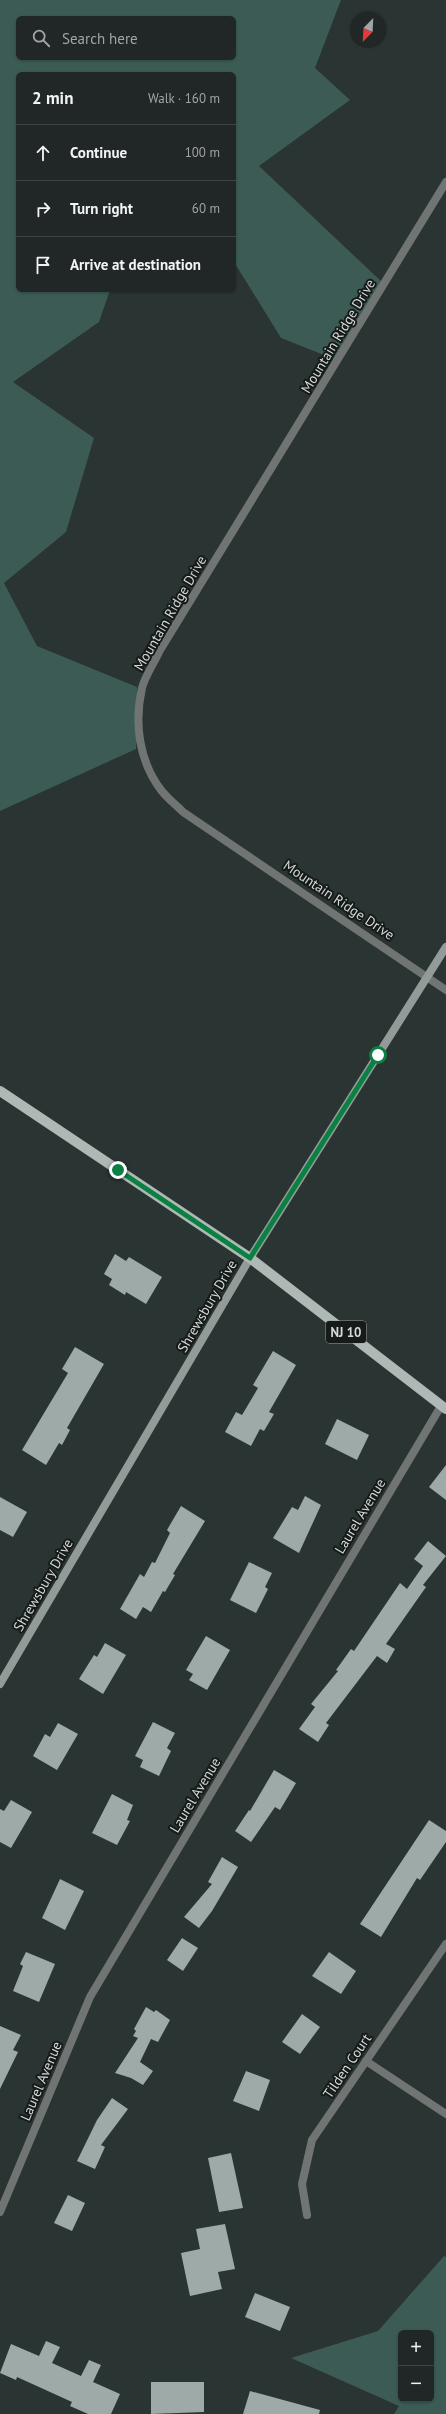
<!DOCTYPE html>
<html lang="en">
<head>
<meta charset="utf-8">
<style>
	body { margin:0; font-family:"PT Sans",sans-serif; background:#282f2e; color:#f1f3f6 }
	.controls { position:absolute; right:12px; bottom:12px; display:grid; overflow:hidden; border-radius:6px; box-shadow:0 1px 3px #0004 }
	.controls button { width:36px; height:36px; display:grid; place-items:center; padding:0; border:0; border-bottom:1px solid #3d4443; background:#202726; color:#f1f3f6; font:20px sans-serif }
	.compass { position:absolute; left:350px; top:12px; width:36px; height:36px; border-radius:50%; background:#202726; box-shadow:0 1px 3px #0004; rotate:204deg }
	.stop { position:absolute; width:12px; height:12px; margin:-9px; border:3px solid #0b8043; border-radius:50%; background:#fff }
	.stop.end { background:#0b8043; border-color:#fff; box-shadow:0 1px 4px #0008 }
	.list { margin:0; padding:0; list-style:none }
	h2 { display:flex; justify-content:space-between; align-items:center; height:52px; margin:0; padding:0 16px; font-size:17px }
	h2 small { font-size:13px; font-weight:400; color:#a2a5a7 }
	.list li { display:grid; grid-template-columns:26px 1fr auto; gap:12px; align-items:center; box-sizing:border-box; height:56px; padding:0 16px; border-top:1px solid #3d4443 }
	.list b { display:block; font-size:15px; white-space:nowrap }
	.list em { font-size:13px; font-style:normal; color:#a2a5a7 }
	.icon { flex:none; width:22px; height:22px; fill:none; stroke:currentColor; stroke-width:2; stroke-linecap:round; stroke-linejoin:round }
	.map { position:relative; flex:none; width:446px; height:2414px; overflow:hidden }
	.search { position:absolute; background:#202726; box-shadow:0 1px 3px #0004; left:16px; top:16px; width:220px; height:44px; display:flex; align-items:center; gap:10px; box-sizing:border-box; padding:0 14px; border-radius:6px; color:#a2a5a7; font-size:15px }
	.panel { position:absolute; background:#202726; box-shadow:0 1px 3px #0004; left:16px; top:72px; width:220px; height:220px; border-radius:6px }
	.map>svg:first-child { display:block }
</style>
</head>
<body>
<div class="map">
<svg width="446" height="2414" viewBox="0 0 446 2414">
	<rect width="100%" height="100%" fill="#2a3432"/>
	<!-- green -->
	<g fill="#3c5b55" fill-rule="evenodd">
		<path d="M0,0H341L315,68L350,100L259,166L383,283L334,359L281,338L234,262V74H18V290H110L99,322L13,382L94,438L66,532L4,583L37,646L137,687L136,749L0,811ZM18,18H234V58H18Z"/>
		<path d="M444,2256L446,2257V2414H394L399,2406L291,2358L378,2331ZM401,2333H431V2399H401Z"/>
	</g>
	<!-- building -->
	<g fill="#9eaaa7">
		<path d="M115,1254L126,1261L129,1257L162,1277L146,1304L126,1292L125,1295L109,1285L112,1279L104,1274Z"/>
		<path d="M75,1347L104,1364L67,1428L70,1430L62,1445L59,1443L46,1465L22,1450L68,1373L62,1369Z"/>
		<path d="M273,1351L296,1365L269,1412L274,1414L264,1431L260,1429L251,1446L225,1432L236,1412L242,1415L258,1388L253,1385Z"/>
		<path d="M337,1419L369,1435L357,1460L325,1444Z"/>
		<path d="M446,1465V1500L429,1487Z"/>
		<path d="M305,1496L321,1505L299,1553L273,1538L292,1507L298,1510Z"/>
		<path d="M0,1497L27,1512L13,1537L0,1530Z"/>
		<path d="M181,1506L205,1521L173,1574L175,1575L165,1592L163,1591L151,1612L143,1607L136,1619L120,1609L140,1574L144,1577L152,1562L155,1563L170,1533L167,1530Z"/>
		<path d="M428,1541L446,1556L423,1585L426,1587L386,1644L395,1649L387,1663L377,1656L326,1723L329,1725L318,1742L299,1729L315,1707L311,1704L338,1671L336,1670L351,1649L354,1651L400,1583L407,1589L423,1566L414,1559Z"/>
		<path d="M249,1562L272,1573L265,1587L268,1589L256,1613L230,1600Z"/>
		<path d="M206,1636L230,1650L207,1690L189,1680L193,1674L186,1670Z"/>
		<path d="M105,1643L126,1655L103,1694L79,1679L94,1655L97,1657Z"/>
		<path d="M153,1722L175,1733L167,1748L171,1751L159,1776L140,1767L143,1760L135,1756Z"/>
		<path d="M58,1723L78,1734L57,1770L33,1756L45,1734L50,1737Z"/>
		<path d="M274,1770L296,1783L280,1810L275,1807L251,1842L235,1831L249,1810L250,1811Z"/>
		<path d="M112,1794L133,1805L127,1820L130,1821L117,1845L92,1833Z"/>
		<path d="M11,1800L32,1812L11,1848L0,1842V1809L4,1811Z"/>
		<path d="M429,1820L446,1831V1842L420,1880L417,1878L381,1937L360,1924Z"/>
		<path d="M222,1857L238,1867L212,1911L199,1928L184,1917L212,1884L208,1882Z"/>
		<path d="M60,1879L84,1891L65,1930L42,1918Z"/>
		<path d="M182,1938L198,1948L183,1971L167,1960Z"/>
		<path d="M26,1952L55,1964L39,2002L13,1991L23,1966L20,1964Z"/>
		<path d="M329,1952L356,1971L341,1994L312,1976Z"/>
		<path d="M146,2007L154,2012L156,2010L170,2020L158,2042L151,2039L140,2062L153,2071L143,2085L131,2078L115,2073L138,2038L133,2036L136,2031L134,2029Z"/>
		<path d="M302,2014L320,2027L300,2054L282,2042Z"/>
		<path d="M0,2026L21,2035L13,2050L18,2052L0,2089Z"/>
		<path d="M246,2071L270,2080L259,2111L233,2101Z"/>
		<path d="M112,2098L128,2109L101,2145L105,2147L95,2169L77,2161L97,2120Z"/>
		<path d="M231,2153L243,2208L219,2212L208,2158Z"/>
		<path d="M68,2195L85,2203L72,2231L54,2223Z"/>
		<path d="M225,2224L235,2269L218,2272L222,2289L190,2296L181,2253L200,2249L196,2229Z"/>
		<path d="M255,2293L290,2307L280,2331L245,2317Z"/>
		<path d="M46,2341L60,2347L52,2363L81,2376L89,2360L101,2365L93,2382L120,2394L111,2414H88L70,2406L72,2402L17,2377L16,2380L0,2373L11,2344L39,2356Z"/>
		<path d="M151,2382H204V2412L151,2414Z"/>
		<path d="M250,2391L320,2410L319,2414H243Z"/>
	</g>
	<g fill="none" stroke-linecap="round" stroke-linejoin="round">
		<!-- minor -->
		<g stroke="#707574" stroke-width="8">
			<path d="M446,182L159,652C154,663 145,676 142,688C134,723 139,761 161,790C167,798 176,805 183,812L446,990"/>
			<path d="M366,2061L446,2114"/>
			<path d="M307,2215L302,2184L312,2140L446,1944"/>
		</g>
		<!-- tertiary -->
		<path stroke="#707574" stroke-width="8" d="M0,2212L90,1997L441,1406"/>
		<!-- secondary -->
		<path stroke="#939b99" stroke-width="8" d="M0,1684L250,1258L446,947"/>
		<!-- primary -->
		<path stroke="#aeb8b5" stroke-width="10" d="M0,1091L250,1258L446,1409"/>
	</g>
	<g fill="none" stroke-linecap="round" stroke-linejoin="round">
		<!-- route -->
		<path stroke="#0b8043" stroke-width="5" d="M118,1170L250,1258L378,1055"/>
	</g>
	<g text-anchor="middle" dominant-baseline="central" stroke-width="4" stroke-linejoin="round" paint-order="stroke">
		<!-- shield labels -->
		<rect fill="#161b1a" stroke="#9ba19f" stroke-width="1" x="326" y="1321" width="40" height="22" rx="3"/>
		<g font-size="13" font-weight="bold" fill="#d4dad8">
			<text x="346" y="1332">NJ 10</text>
		</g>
		<!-- street labels -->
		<g font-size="14" fill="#d4dad8" stroke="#161b1a">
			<text transform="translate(338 336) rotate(-59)">Mountain Ridge Drive</text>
			<text transform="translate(170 613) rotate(-60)">Mountain Ridge Drive</text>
			<text transform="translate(339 900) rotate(34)">Mountain Ridge Drive</text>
			<text transform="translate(207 1306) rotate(-60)">Shrewsbury Drive</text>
			<text transform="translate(360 1516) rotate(-59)">Laurel Avenue</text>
			<text transform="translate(43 1585) rotate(-60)">Shrewsbury Drive</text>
			<text transform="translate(195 1795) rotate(-59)">Laurel Avenue</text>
			<text transform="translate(347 2066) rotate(-56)">Tilden Court</text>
			<text transform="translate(41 2081) rotate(-67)">Laurel Avenue</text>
		</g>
	</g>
</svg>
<div class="controls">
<button>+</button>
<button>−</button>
</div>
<svg class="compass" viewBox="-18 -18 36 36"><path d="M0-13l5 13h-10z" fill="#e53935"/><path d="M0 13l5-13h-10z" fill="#a2a5a7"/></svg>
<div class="stop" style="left:378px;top:1055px"></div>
<div class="stop end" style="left:118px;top:1170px"></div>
<div class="search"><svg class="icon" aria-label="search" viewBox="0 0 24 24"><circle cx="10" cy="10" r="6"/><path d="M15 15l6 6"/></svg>Search here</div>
<section class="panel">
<h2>2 min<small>Walk · 160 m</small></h2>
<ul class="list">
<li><svg class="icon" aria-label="ahead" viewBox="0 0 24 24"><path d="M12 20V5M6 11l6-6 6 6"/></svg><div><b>Continue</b></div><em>100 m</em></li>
<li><svg class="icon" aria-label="right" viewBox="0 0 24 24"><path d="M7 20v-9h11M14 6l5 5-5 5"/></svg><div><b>Turn right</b></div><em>60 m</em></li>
<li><svg class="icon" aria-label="arrive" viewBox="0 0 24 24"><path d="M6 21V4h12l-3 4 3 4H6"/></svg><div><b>Arrive at destination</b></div></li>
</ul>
</section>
</div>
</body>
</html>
